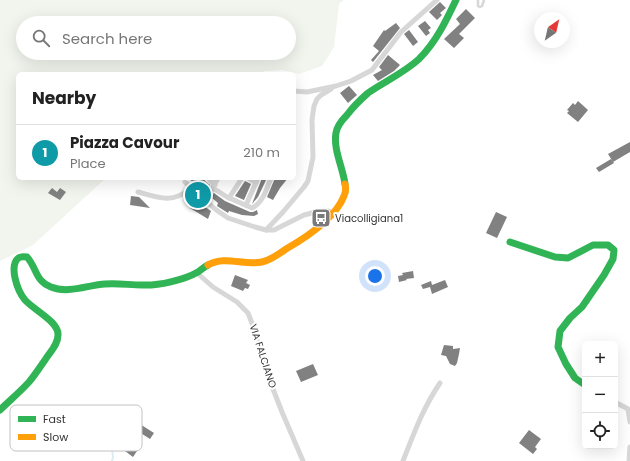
<!DOCTYPE html>
<html lang="en">
<head>
<meta charset="utf-8">
<style>
	body { margin:0; font-family:Poppins,sans-serif; background:#f2f2f2; color:#222 }
	.controls { position:absolute; right:12px; bottom:12px; display:grid; overflow:hidden; border-radius:6px; box-shadow:0 4px 16px #0002 }
	.controls button { width:36px; height:36px; display:grid; place-items:center; padding:0; border:0; border-bottom:1px solid #e0e0e0; background:#fff; color:#222; font:20px sans-serif }
	.compass { position:absolute; left:534px; top:12px; width:36px; height:36px; border-radius:50%; background:#fff; box-shadow:0 4px 16px #0002; rotate:34deg }
	.you { position:absolute; left:375px; top:276px; width:14px; height:14px; margin:-10px; border:3px solid #fff; border-radius:50%; background:#1a73e8; box-shadow:0 0 0 6px #1a73e833 }
	.badge { display:grid; place-items:center; width:26px; height:26px; border-radius:50%; background:#ea580c; color:#fff; font-size:13px; font-weight:700 }
	.pin { position:absolute; translate:-50% -50%; border:2px solid #fff; box-shadow:0 1px 4px #0006 }
	.list { margin:0; padding:0; list-style:none }
	h2 { display:flex; justify-content:space-between; align-items:center; height:52px; margin:0; padding:0 16px; font-size:17px }
	h2 small { font-size:13px; font-weight:400; color:#767676 }
	.list li { display:grid; grid-template-columns:26px 1fr auto; gap:12px; align-items:center; box-sizing:border-box; height:56px; padding:0 16px; border-top:1px solid #e0e0e0 }
	.list b { display:block; font-size:15px; white-space:nowrap }
	.list p { margin:0; font-size:13px; white-space:nowrap; color:#767676 }
	.list em { font-size:13px; font-style:normal; color:#767676 }
	.icon { flex:none; width:22px; height:22px; fill:none; stroke:currentColor; stroke-width:2; stroke-linecap:round; stroke-linejoin:round }
	.map { position:relative; flex:none; width:630px; height:461px; overflow:hidden }
	.search { position:absolute; background:#fff; box-shadow:0 4px 16px #0002; left:16px; top:16px; width:280px; height:44px; display:flex; align-items:center; gap:10px; box-sizing:border-box; padding:0 14px; border-radius:22px; color:#767676; font-size:15px }
	.panel { position:absolute; background:#fff; box-shadow:0 4px 16px #0002; left:16px; top:72px; width:280px; height:108px; border-radius:6px }
	.map>svg:first-child { display:block }
</style>
</head>
<body>
<div class="map">
<svg width="630" height="461" viewBox="0 0 630 461">
	<rect width="100%" height="100%" fill="#fff"/>
	<!-- green -->
	<path fill="#f1f5ed" fill-rule="evenodd" d="M0,0H344L339,4L334,47L322,66L299,74L283,70L265,71L257,74H18V178H106L33,245L0,261ZM23,23H289V53H23Z"/>
	<g fill="none" stroke-linecap="round" stroke-linejoin="round">
		<!-- stream -->
		<path stroke="#ddebf3" stroke-width="2" d="M111,439L113,457L112,461"/>
	</g>
	<!-- building -->
	<g fill="#818181">
		<path d="M440,2L446,8L440,13L442,15L437,20L429,12Z"/>
		<path d="M466,9L475,18L459,34L464,38L454,48L444,39L460,24L456,19Z"/>
		<path d="M425,21L431,28L428,30L430,33L426,36L418,26Z"/>
		<path d="M396,23L400,28L373,62L371,60L379,51L373,46L384,30L385,31Z"/>
		<path d="M409,30L418,42L413,46L404,34Z"/>
		<path d="M388,55L400,65L394,71L378,81L373,75L382,70L379,67Z"/>
		<path d="M349,86L357,95L348,103L340,93Z"/>
		<path d="M578,101L588,110L578,122L567,113L569,111L567,110L573,103L575,105Z"/>
		<path d="M630,142V152L613,162L608,154Z"/>
		<path d="M611,159L614,163L599,172L596,168Z"/>
		<path d="M188,178H204L205,181L210,185L207,191L209,194L212,195L214,193L225,201L250,212H253L257,210L258,214L254,216L242,215L229,211L228,213L217,206L218,203Z"/>
		<path d="M262,178H267L258,197L252,204Z"/>
		<path d="M275,178H288L280,188L273,200L267,197Z"/>
		<path d="M245,181L251,184L244,200L235,196Z"/>
		<path d="M52,188L57,192L60,188L66,192L60,200L48,193Z"/>
		<path d="M131,196L139,197L150,208L130,205Z"/>
		<path d="M194,199L211,211L208,219L190,208Z"/>
		<path d="M496,212L507,217L497,238L486,233Z"/>
		<path d="M413,271L414,278L406,279L407,280L399,282L398,276L403,275L402,273Z"/>
		<path d="M235,275L248,280L246,283L250,285L248,289L245,288L243,291L231,286Z"/>
		<path d="M445,280L448,287L432,294L430,287L423,289L421,285L431,281L432,285Z"/>
		<path d="M444,345L453,346V349L460,348L459,354L457,363L455,366L450,364L446,356L441,355Z"/>
		<path d="M313,364L318,375L301,382L296,371Z"/>
		<path d="M132,419L154,433L150,439L128,425Z"/>
		<path d="M529,430L541,439L535,447L537,449L533,454L519,443Z"/>
		<path d="M127,439L139,448L133,457L125,451L128,447L124,444Z"/>
	</g>
	<g fill="none" stroke-linecap="round" stroke-linejoin="round">
		<!-- street-tunnel -->
		<path stroke="#d6d6d6" stroke-width="5" stroke-dasharray="5 2.5" stroke-linecap="butt" d="M204,199L211,191"/>
		<!-- lane -->
		<path stroke="#d7d7d7" stroke-width="2.5" d="M478,0V6L480,7L482,6L484,0"/>
		<!-- street -->
		<g stroke="#d7d7d7" stroke-width="5">
			<path d="M294,91L307,92L336,86L351,81L372,70L401,32L437,0"/>
			<path d="M208,178L215,185"/>
			<path d="M248,178L256,183"/>
			<path d="M185,182L215,209L228,218L255,227L266,230H274L304,215L316,212L329,211L333,214"/>
			<path d="M213,188L227,197L252,208C263,203 267,188 271,178"/>
			<path d="M211,191L218,178"/>
			<path d="M138,192C159,198 173,204 191,188"/>
			<path d="M229,198L242,178"/>
			<path d="M246,205L258,178"/>
			<path d="M266,230L283,212L304,187L308,181L313,157L312,120L314,106L317,99L321,95L331,89"/>
			<path d="M196,272L213,287L237,302L248,313L253,326L266,371L282,412L303,461"/>
			<path d="M615,402L628,409L630,422"/>
			<path d="M403,461C414,433 423,408 440,383"/>
			<path d="M629,461L630,447"/>
		</g>
		<!-- fast -->
		<g stroke="#30b455" stroke-width="7">
			<path d="M345,184C343,168 333,149 336,133C337,126 342,120 347,115C353,107 360,100 368,93C385,81 404,73 419,59C436,42 446,21 456,0"/>
			<path d="M510,242L555,257L568,258L593,245H608L614,250L613,259L604,275L582,307L570,318L560,331L558,347L566,364L575,378L585,385"/>
			<path d="M0,410C9,401 20,392 29,382C35,375 40,367 45,360C50,352 58,345 58,335C59,322 34,310 25,300C20,294 17,287 15,278C14,273 13,268 15,263C17,257 21,256 27,257C37,268 35,281 51,287C68,294 88,285 105,284C118,283 130,285 142,285C158,286 184,280 198,272C201,270 204,267 208,265"/>
		</g>
		<!-- slow -->
		<path stroke="#ff9f0a" stroke-width="7" d="M208,265C225,255 244,266 262,262C271,260 279,254 286,249C307,237 335,219 344,196C346,192 346,188 345,184"/>
	</g>
	<!-- icons -->
	<defs>
		<symbol id="bus-square" viewBox="-11 -11 22 22"><rect x="-9" y="-9" width="18" height="18" rx="4" fill="#7a7a7a" stroke="#fff"/><path d="M-5-6H5V4H4V6H2V4H-2V6H-4V4H-5ZM-3.5-4V0h7V-4ZM-3.5 1.2v1.5H-2V1.2ZM2 1.2v1.5H3.5V1.2Z" fill="#fff"/></symbol>
	</defs>
	<g fill-rule="evenodd">
		<use href="#bus-square" x="310" y="207" width="22" height="22"/>
	</g>
	<g text-anchor="middle" dominant-baseline="central" stroke-width="4" stroke-linejoin="round" paint-order="stroke">
		<!-- poi labels -->
		<g font-size="10" fill="#333" stroke="#fff" text-anchor="start">
			<text x="335" y="218">Viacolligiana1</text>
		</g>
		<!-- street labels -->
		<g font-size="10" fill="#333" stroke="#fff">
			<text transform="translate(263 356) rotate(72)">VIA FALCIANO</text>
		</g>
	</g>
	<!-- legend -->
	<rect x="10" y="405" width="132" height="46" rx="6" fill="#fff" stroke="#c2c2c2" stroke-width="1"/>
	<rect x="18" y="416" width="18" height="6" fill="#30b455"/>
	<rect x="18" y="434" width="18" height="6" fill="#ff9f0a"/>
	<g font-size="11" fill="#333">
		<text x="43" y="423">Fast</text>
		<text x="43" y="441">Slow</text>
	</g>
</svg>
<div class="controls">
<button>+</button>
<button>−</button>
<button><svg class="icon" aria-label="locate" viewBox="0 0 24 24"><circle cx="12" cy="12" r="6"/><path d="M12 2v4M12 18v4M2 12h4M18 12h4"/></svg></button>
</div>
<svg class="compass" viewBox="-18 -18 36 36"><path d="M0-13l5 13h-10z" fill="#e53935"/><path d="M0 13l5-13h-10z" fill="#767676"/></svg>
<div class="you"></div>
<div class="pin badge" style="left:198px;top:195px;background:#0f9aa8">1</div>
<div class="search"><svg class="icon" aria-label="search" viewBox="0 0 24 24"><circle cx="10" cy="10" r="6"/><path d="M15 15l6 6"/></svg>Search here</div>
<section class="panel">
<h2>Nearby<small></small></h2>
<ul class="list">
<li><span class="badge" style="background:#0f9aa8">1</span><div><b>Piazza Cavour</b><p>Place</p></div><em>210 m</em></li>
</ul>
</section>
</div>
</body>
</html>
